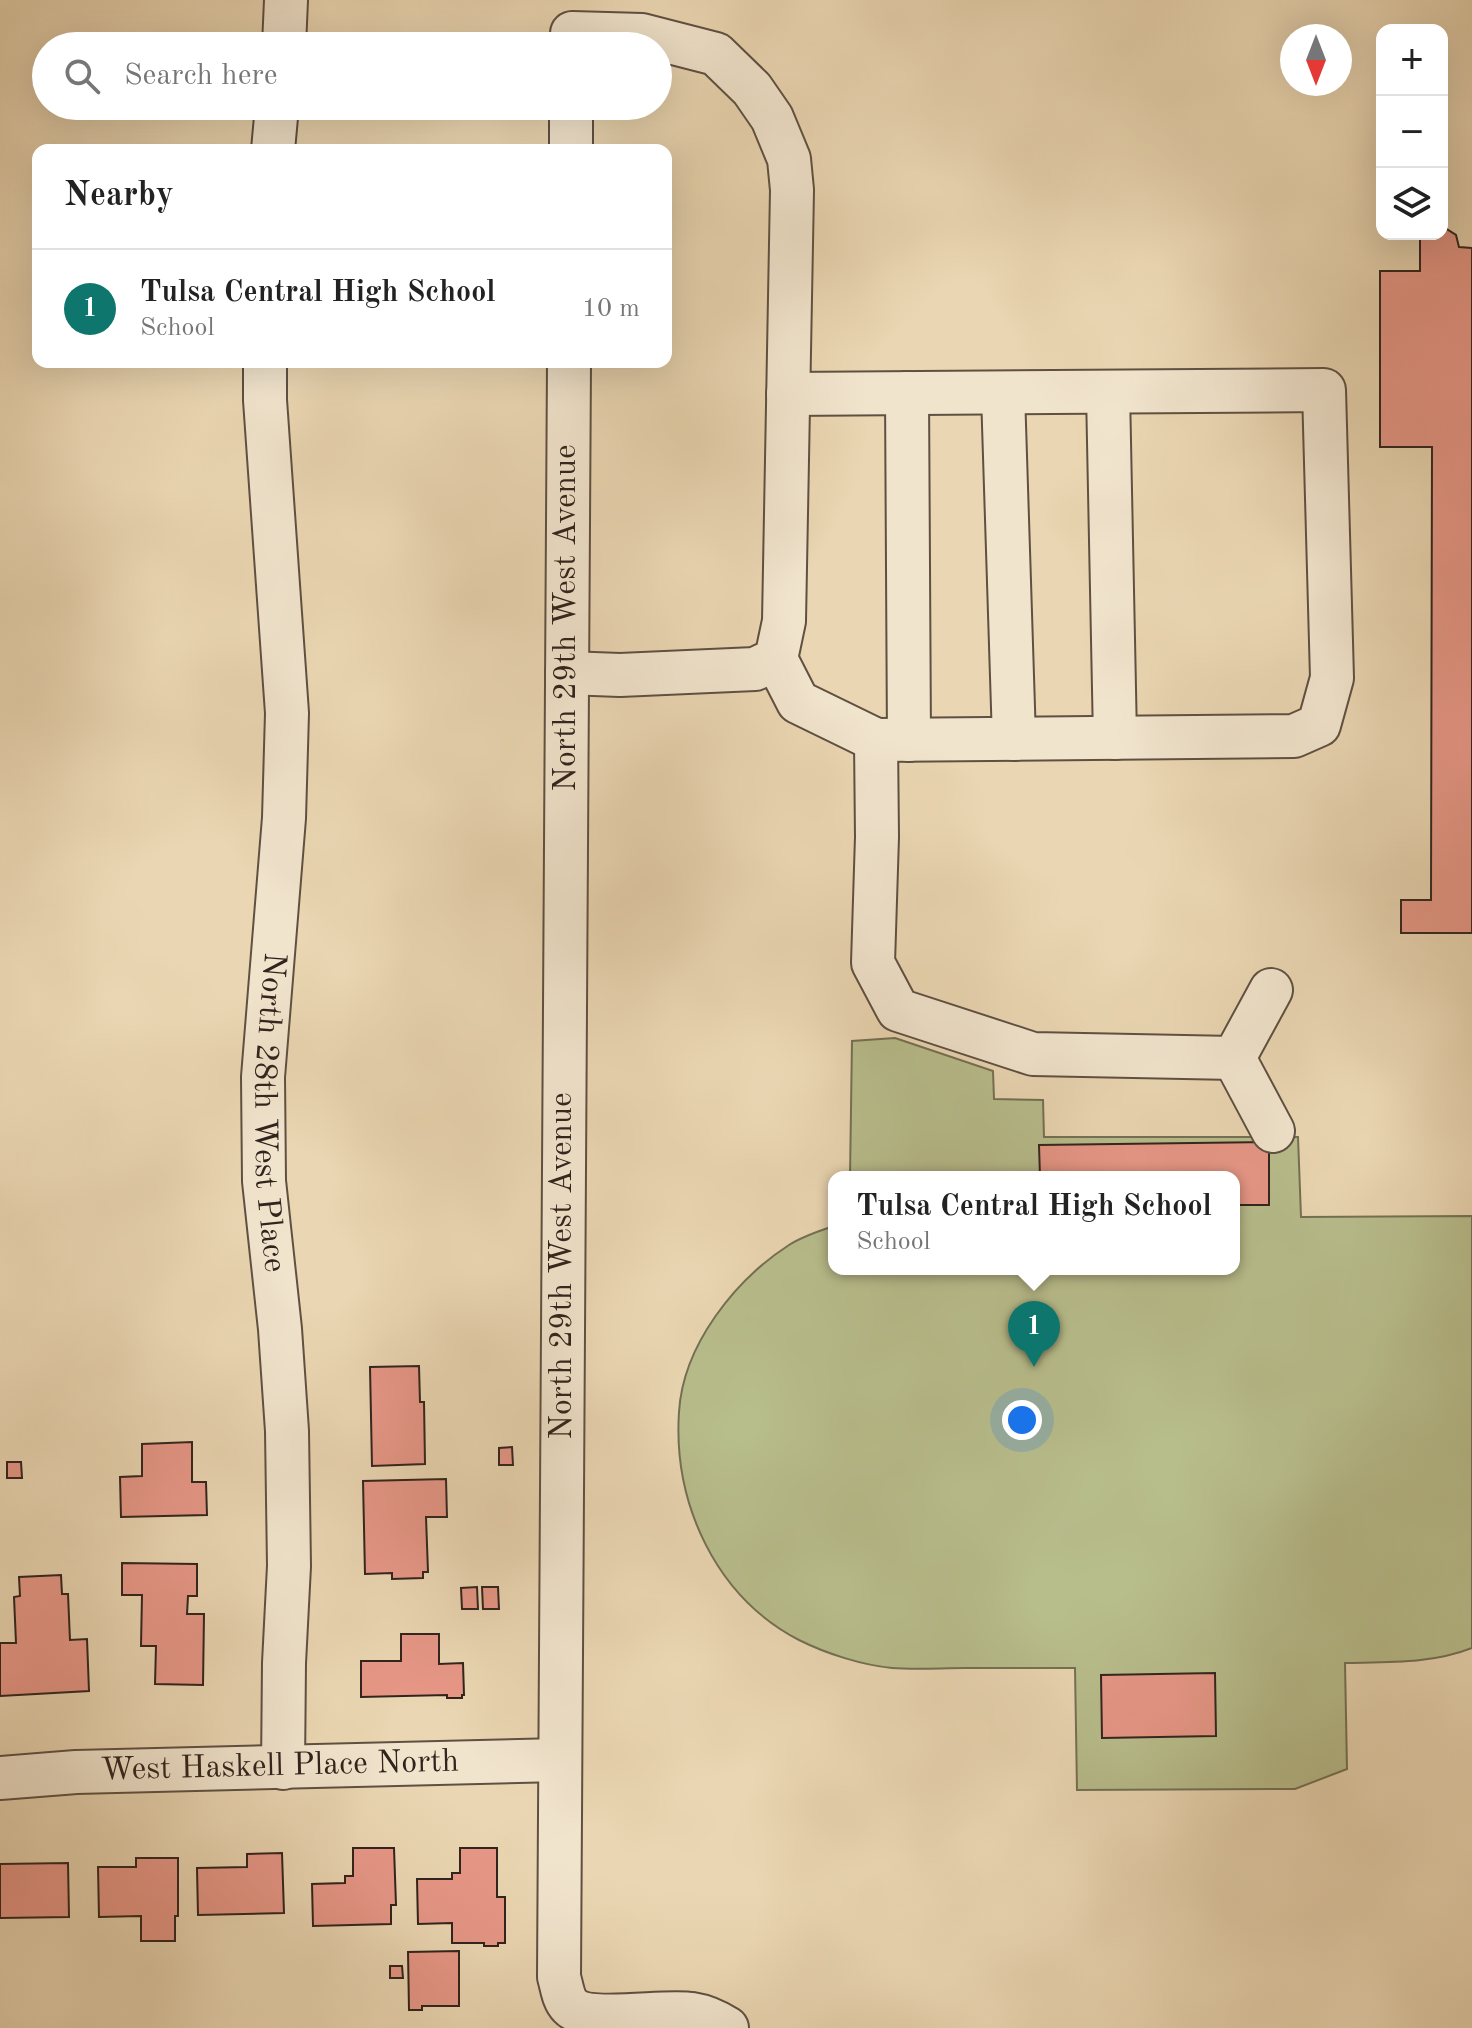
<!DOCTYPE html>
<html lang="en">
<head>
<meta charset="utf-8">
<style>
	body { margin:0; font-family:"Old Standard TT",serif; background:#f6f6f6; color:#222 }
	.controls { position:absolute; right:24px; top:24px; display:grid; overflow:hidden; border-radius:16px; box-shadow:0 8px 32px #0002 }
	.controls button { width:72px; height:72px; display:grid; place-items:center; padding:0; border:0; border-bottom:2px solid #e0e0e0; background:#fff; color:#222; font:40px sans-serif }
	.compass { position:absolute; left:1280px; top:24px; width:72px; height:72px; border-radius:50%; background:#fff; box-shadow:0 8px 32px #0002; rotate:180deg }
	.you { position:absolute; left:1022px; top:1420px; width:28px; height:28px; margin:-20px; border:6px solid #fff; border-radius:50%; background:#1a73e8; box-shadow:0 0 0 12px #1a73e833 }
	.badge { display:grid; place-items:center; width:52px; height:52px; border-radius:50%; background:#0f766e; color:#fff; font-size:26px; font-weight:700 }
	.pin { position:absolute; translate:-50% -66px; filter:drop-shadow(0 2px 4px #0008) }
	.pin::after { content:''; position:absolute; top:42px; width:28px; height:24px; background:inherit; clip-path:polygon(0 0,100% 0,50% 100%) }
	.popup { position:absolute; left:828px; top:1171px; width:412px; height:104px; box-sizing:border-box; display:grid; place-content:center; border-radius:16px; background:#fff; filter:drop-shadow(0 2px 6px #0005); font-size:26px; white-space:nowrap; color:#767676 }
	.popup b { font-size:30px; color:#222 }
	.popup::after { content:''; position:absolute; left:50%; top:100%; margin-left:-16px; border:16px solid transparent; border-top-color:#fff }
	.list { margin:0; padding:0; list-style:none }
	h2 { display:flex; justify-content:space-between; align-items:center; height:104px; margin:0; padding:0 32px; font-size:34px }
	h2 small { font-size:26px; font-weight:400; color:#767676 }
	.list li { display:grid; grid-template-columns:52px 1fr auto; gap:24px; align-items:center; box-sizing:border-box; height:120px; padding:0 32px; border-top:2px solid #e0e0e0 }
	.list b { display:block; font-size:30px; white-space:nowrap }
	.list p { margin:0; font-size:26px; white-space:nowrap; color:#767676 }
	.list em { font-size:26px; font-style:normal; color:#767676 }
	.icon { flex:none; width:44px; height:44px; fill:none; stroke:currentColor; stroke-width:2; stroke-linecap:round; stroke-linejoin:round }
	.map { position:relative; flex:none; width:1472px; height:2028px; overflow:hidden }
	.search { position:absolute; background:#fff; box-shadow:0 8px 32px #0002; left:32px; top:32px; width:640px; height:88px; display:flex; align-items:center; gap:20px; box-sizing:border-box; padding:0 28px; border-radius:44px; color:#767676; font-size:30px }
	.panel { position:absolute; background:#fff; box-shadow:0 8px 32px #0002; left:32px; top:144px; width:640px; height:224px; border-radius:16px }
	.map>svg:first-child { display:block }
</style>
</head>
<body>
<div class="map">
<svg width="1472" height="2028" viewBox="0 0 1472 2028">
	<rect width="100%" height="100%" fill="#ead6b2"/>
	<filter id="stains"><feTurbulence type="fractalNoise" baseFrequency=".0025" numOctaves="4"/><feColorMatrix values="0 0 0 0 .2 0 0 0 0 .09 0 0 0 0 .02 0 0 0 .5 -.17"/></filter>
	<radialGradient id="worn" r=".72"><stop offset=".6" stop-color="#630" stop-opacity="0"/><stop offset="1" stop-color="#630" stop-opacity=".3"/></radialGradient>
	<!-- green -->
	<path fill="#b8bd8c" stroke="#747054" stroke-width="2" d="M895,1038L993,1071L994,1099L1043,1100L1044,1137H1298L1301,1217L1472,1216V1648C1432,1664 1388,1662 1345,1663L1347,1769L1295,1789L1077,1790L1075,1668C1038,1668 1002,1668 965,1668C941,1668 916,1670 892,1668C862,1665 827,1654 799,1640C716,1597 673,1504 679,1412C683,1345 735,1280 789,1245C803,1236 819,1231 834,1226V1269H1234V1177H850L852,1041Z"/>
	<!-- building -->
	<g fill="#e79787" stroke="#31231d" stroke-width="2">
		<path d="M1442,228H1445L1456,235L1459,247L1472,248V933H1401V900H1431L1432,447H1380V271H1420V239L1424,234H1442Z"/>
		<path d="M1269,1142V1205H1234V1177H1040L1039,1145Z"/>
		<path d="M419,1366L420,1402H424L425,1464L372,1466L370,1367Z"/>
		<path d="M192,1442V1482H206L207,1515L121,1517L120,1477L142,1476V1444Z"/>
		<path d="M512,1447L513,1465H499V1448Z"/>
		<path d="M7,1462H21L22,1478H7Z"/>
		<path d="M446,1479L447,1517H426L428,1572H423V1578L392,1579V1573L365,1574L363,1481Z"/>
		<path d="M122,1563L197,1564V1596H188L187,1614H204L203,1685L155,1684L156,1646H141L142,1595H122Z"/>
		<path d="M61,1575L62,1594H68L70,1640L87,1639L89,1691L0,1696V1643H16L14,1597L20,1596L19,1577Z"/>
		<path d="M477,1587L478,1609H462L461,1588Z"/>
		<path d="M482,1587H498L499,1609H483Z"/>
		<path d="M401,1634H439V1664L463,1663L464,1695H462V1698H447V1695L361,1697V1661H401Z"/>
		<path d="M1215,1673L1216,1736L1102,1738L1101,1675Z"/>
		<path d="M353,1848H394L396,1905H391V1924L313,1926L312,1884L345,1883V1876H353Z"/>
		<path d="M460,1848H497V1897H505V1943H498V1946H484V1943H452V1923L418,1924L417,1879H452V1873H460Z"/>
		<path d="M282,1853L284,1913L198,1915L197,1868L247,1867V1854Z"/>
		<path d="M136,1858H178V1916H175V1941H141V1916L99,1917L98,1867H136Z"/>
		<path d="M68,1863L69,1917L0,1918V1864Z"/>
		<path d="M459,1951V2006H422V2010H409L408,1952Z"/>
		<path d="M390,1966H402L403,1978H390Z"/>
	</g>
	<g fill="none" stroke-linecap="round" stroke-linejoin="round">
		<defs>
			<g id="minor">
				<path d="M284,46L286,0"/>
				<path d="M273,150L277,106"/>
				<path d="M571,150V106"/>
				<path id="s1" d="M265,362V400L287,713L284,818L263,1077L264,1181L280,1329L287,1431L289,1566L284,1663L283,1768"/>
				<path d="M569,362L559,1977C562,1987 563,1999 570,2006C588,2025 664,2009 692,2014C705,2016 716,2021 727,2028"/>
				<path d="M1108,392L1115,738"/>
				<path d="M907,393L909,740"/>
				<path d="M1003,393L1014,739"/>
				<path d="M776,659L798,702L876,740L1294,736L1319,725L1332,678L1324,390L788,394"/>
				<path d="M567,673L620,675L755,669L776,659L784,621L792,190L789,159L772,118L752,89L716,54L642,35L572,33"/>
				<path d="M876,740L877,837L873,963L898,1010L1033,1054L1234,1058L1271,990"/>
				<path d="M1234,1058L1273,1131"/>
				<path id="s2" d="M0,1778L76,1772L560,1760"/>
			</g>
		</defs>
		<!-- minor casing -->
		<use href="#minor" stroke="#5f5042" stroke-width="46"/>
		<!-- minor -->
		<use href="#minor" stroke="#f1e4cd" stroke-width="42"/>
	</g>
	<g text-anchor="middle" dominant-baseline="central" stroke-width="6" stroke-linejoin="round" paint-order="stroke">
		<!-- street labels -->
		<g font-size="32" fill="#31231d" stroke="#f1e4cd">
			<text transform="translate(567 618) rotate(-90)">North 29th West Avenue</text>
			<text stroke="none"><textPath href="#s1" startOffset="752">North 28th West Place</textPath></text>
			<text transform="translate(563 1266) rotate(-90)">North 29th West Avenue</text>
			<text stroke="none"><textPath href="#s2" startOffset="280">West Haskell Place North</textPath></text>
		</g>
	</g>
	<rect width="100%" height="100%" filter="url(#stains)"/>
	<rect width="100%" height="100%" fill="url(#worn)"/>
</svg>
<div class="controls">
<button>+</button>
<button>−</button>
<button><svg class="icon" aria-label="layers" viewBox="0 0 24 24"><path d="M12 4l9 5-9 5-9-5zM3 14l9 5 9-5"/></svg></button>
</div>
<svg class="compass" viewBox="-18 -18 36 36"><path d="M0-13l5 13h-10z" fill="#e53935"/><path d="M0 13l5-13h-10z" fill="#767676"/></svg>
<div class="you"></div>
<div class="pin badge" style="left:1034px;top:1367px">1</div>
<div class="popup"><b>Tulsa Central High School</b>School</div>
<div class="search"><svg class="icon" aria-label="search" viewBox="0 0 24 24"><circle cx="10" cy="10" r="6"/><path d="M15 15l6 6"/></svg>Search here</div>
<section class="panel">
<h2>Nearby<small></small></h2>
<ul class="list">
<li><span class="badge">1</span><div><b>Tulsa Central High School</b><p>School</p></div><em>10 m</em></li>
</ul>
</section>
</div>
</body>
</html>
